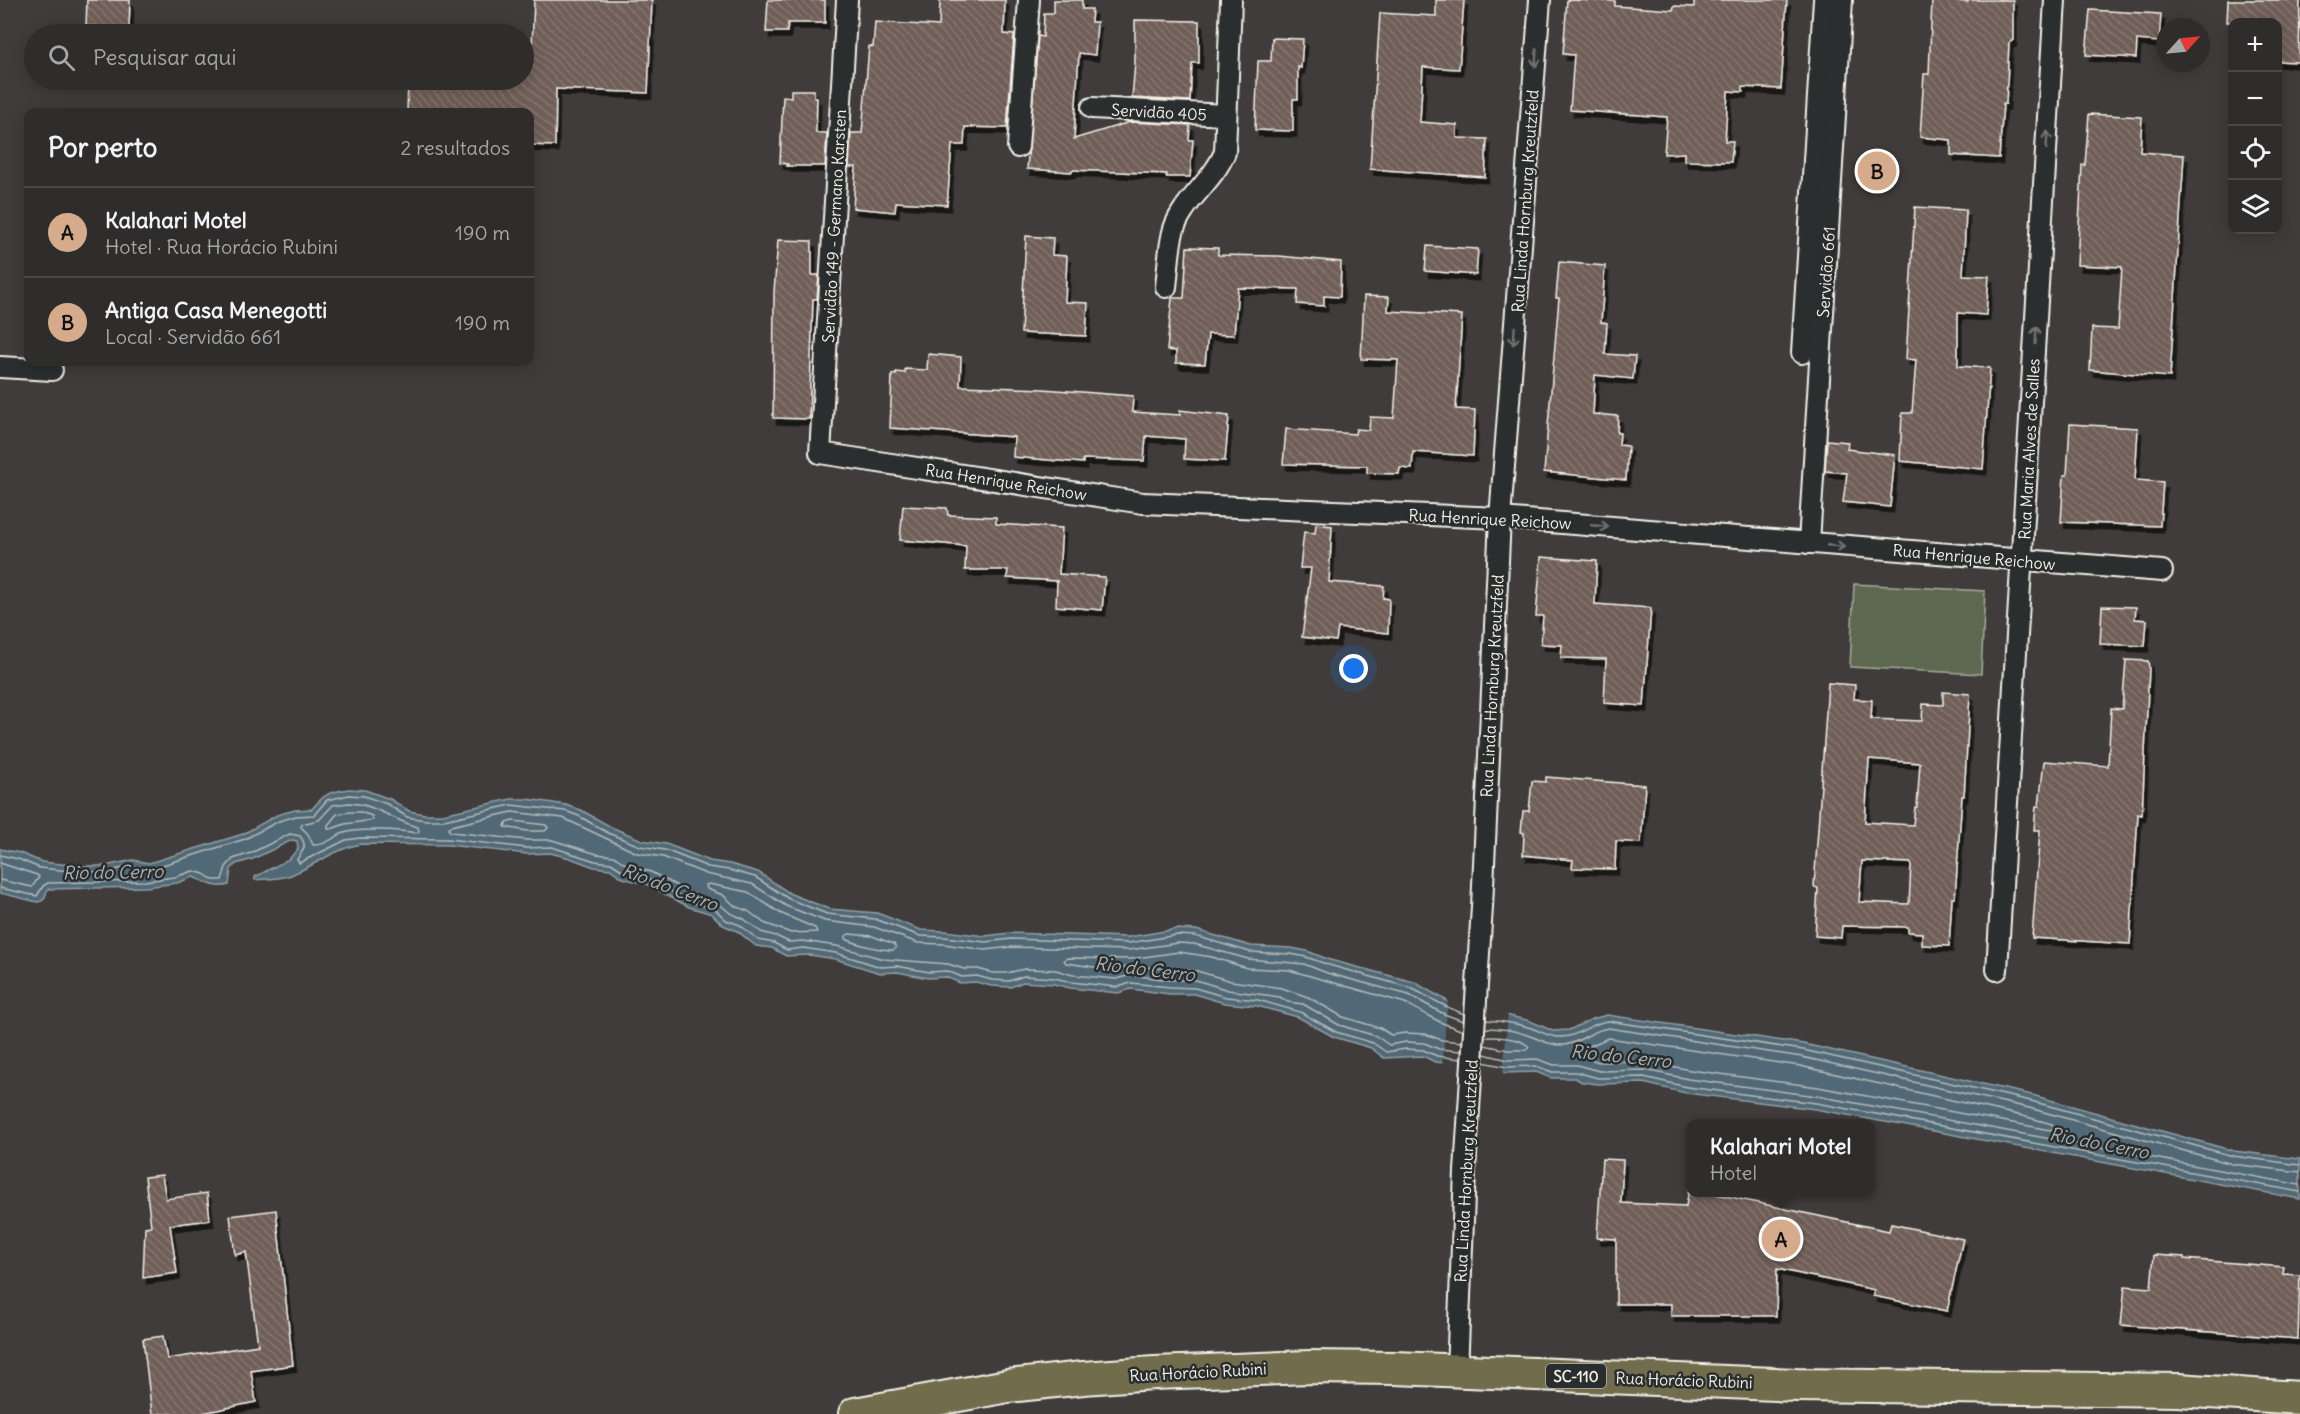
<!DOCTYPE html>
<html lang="pt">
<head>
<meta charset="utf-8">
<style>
	body { margin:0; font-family:Delius,sans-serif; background:#373534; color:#f1f3f6 }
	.controls { position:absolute; right:18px; top:18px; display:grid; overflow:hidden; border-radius:12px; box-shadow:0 3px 15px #0003 }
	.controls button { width:54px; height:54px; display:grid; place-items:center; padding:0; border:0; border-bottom:2px solid #4a4948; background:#2f2d2c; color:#f1f3f6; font:30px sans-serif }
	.compass { position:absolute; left:2156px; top:18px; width:54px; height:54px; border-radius:50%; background:#2f2d2c; box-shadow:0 3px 15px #0003; rotate:63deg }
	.you { position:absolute; left:1354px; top:669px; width:21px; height:21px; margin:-15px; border:4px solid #fff; border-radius:50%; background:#1a73e8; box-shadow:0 0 0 9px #1a73e833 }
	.badge { display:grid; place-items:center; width:39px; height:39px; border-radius:50%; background:#d6ab8b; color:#111; font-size:20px; font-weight:700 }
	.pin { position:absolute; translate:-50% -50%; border:3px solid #fff; box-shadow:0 2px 6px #0006 }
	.popup { position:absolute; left:1686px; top:1119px; width:189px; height:78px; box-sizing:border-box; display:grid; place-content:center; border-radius:12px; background:#2f2d2c; filter:drop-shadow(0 2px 4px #0005); font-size:20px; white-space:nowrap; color:#a7a8a9 }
	.popup b { font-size:22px; color:#f1f3f6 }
	.popup::after { content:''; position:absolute; left:50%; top:100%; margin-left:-12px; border:12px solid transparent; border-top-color:#2f2d2c }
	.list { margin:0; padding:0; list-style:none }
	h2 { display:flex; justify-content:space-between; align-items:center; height:78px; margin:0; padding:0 24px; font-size:26px }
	h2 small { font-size:20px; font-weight:400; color:#a7a8a9 }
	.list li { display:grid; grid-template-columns:39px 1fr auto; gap:18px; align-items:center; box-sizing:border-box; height:90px; padding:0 24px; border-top:2px solid #4a4948 }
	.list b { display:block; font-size:22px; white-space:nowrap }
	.list p { margin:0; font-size:20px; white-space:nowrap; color:#a7a8a9 }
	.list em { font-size:20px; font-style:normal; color:#a7a8a9 }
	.icon { flex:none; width:33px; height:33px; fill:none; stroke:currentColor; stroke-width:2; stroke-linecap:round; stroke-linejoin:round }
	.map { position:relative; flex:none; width:2300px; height:1414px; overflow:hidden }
	.search { position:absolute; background:#2f2d2c; box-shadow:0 3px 15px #0003; left:24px; top:24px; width:510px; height:66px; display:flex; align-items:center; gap:15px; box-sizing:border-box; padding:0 21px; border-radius:33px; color:#a7a8a9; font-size:22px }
	.panel { position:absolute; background:#2f2d2c; box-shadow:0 3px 15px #0003; left:24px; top:108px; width:510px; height:258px; border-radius:12px }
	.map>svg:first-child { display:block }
</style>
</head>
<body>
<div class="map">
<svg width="2300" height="1414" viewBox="0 0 2300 1414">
	<defs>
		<pattern id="building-back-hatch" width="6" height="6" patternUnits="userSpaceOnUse" patternTransform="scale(1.5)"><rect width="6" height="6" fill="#705f58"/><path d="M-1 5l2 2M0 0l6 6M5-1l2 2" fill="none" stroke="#857670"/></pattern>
		<filter id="shadow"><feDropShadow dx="3.5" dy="6" stdDeviation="0" flood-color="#0009"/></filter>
	</defs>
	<rect width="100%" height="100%" fill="#3f3c3b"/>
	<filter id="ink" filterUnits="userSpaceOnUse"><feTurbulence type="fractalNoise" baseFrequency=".0167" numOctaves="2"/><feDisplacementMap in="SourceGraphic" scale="12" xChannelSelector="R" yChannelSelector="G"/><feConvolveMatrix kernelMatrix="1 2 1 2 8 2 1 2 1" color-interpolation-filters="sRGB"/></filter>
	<g filter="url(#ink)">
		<!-- green -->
		<path fill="#5c6850" stroke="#a8ac9c" stroke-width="1.5" d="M1854,584L1985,591L1981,674L1850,667Z"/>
		<!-- water -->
		<path fill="#516976" stroke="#929fa4" stroke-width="1.5" d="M349,789L365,790L390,799L409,811L425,814H443L511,799H527L566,805L581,810L611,827L642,840L666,844L710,861L730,864L758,872L791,894L829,909L877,913L921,930L945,931L985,936L1010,933L1129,937L1177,929L1196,930L1251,946L1291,948L1307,951L1330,960L1414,982L1449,1002L1474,1011L1506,1015L1530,1021L1553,1031L1569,1030L1592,1019L1607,1015L1804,1044L2032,1095L2234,1151L2300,1159V1199L1815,1109L1686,1093L1643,1083L1598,1084L1582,1082L1575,1078H1551L1536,1072L1506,1073L1475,1066L1435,1062L1423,1056L1384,1058L1371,1048L1334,1037L1298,1017L1257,1006L1224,1003L1194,994H1170L1131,989L1118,993L1070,988L1054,984L1023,982L1011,987L991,986L976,982L960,983L946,977L928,978L897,972L880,973L835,959L810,955L786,956L772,948L756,946L737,931L723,925L712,914L689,907L646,884L623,878L610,869L594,867L570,858L550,853L527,854L448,845L361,844C334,849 313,867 288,876C278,879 265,879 255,880V877L289,859L298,849L297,841L292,840L253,859L236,864L231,869L229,885C214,889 207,882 193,877L177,883L146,887L48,889C44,896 47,901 37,902L0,893V849L20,853L42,862L81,866H105L133,860L149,863L243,834L277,815L295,810L312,809C325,793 329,792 349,789Z"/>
		<!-- pier -->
		<path fill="#3f3c3b" d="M1448,998L1487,1011L1508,1012L1503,1075L1475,1069L1442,1066Z"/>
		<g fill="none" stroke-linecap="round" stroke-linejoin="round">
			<!-- shore -->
			<g stroke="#b3bbba" stroke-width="1.5">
				<path d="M349,803C376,804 393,821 418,827L419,831L416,833C400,830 358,828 344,833C333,837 325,846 313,845L308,834L301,827L302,824L319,820L333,805Z"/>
				<path d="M350,812H361L372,816L373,820L345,824L331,829H328V825L337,814Z"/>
				<path d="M513,821L546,825L548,828L545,831H527L505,827L506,823Z"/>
				<path d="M0,855L18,859L40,868L80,872H106L132,866L150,869L245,839L279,821L296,816L314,815L327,800L349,795L364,796L387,804L407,817L425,820H444L511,805L565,811L579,816L608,833L640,846L665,850L708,867L729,870L755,877L789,899L827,914L875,919L920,936L945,937L985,942L1011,939L1129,943L1177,935L1195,936L1250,952L1291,954L1306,957L1329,965L1411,988L1447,1007L1464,1014"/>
				<path d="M0,863L37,875L39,877L32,887L0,880"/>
				<path d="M709,884L748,892L780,913L815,928L817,932L791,933L764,923L748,911L735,906L723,895L707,889L706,885Z"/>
				<path d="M0,888L37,896L43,886L48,883L145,881L175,877L193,871L204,874L213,880H222L226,867L233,859L251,853L290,834L300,836C308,846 303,851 297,859L299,863L346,840L360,838L448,839L527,848L552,847L595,861L611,863L625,872L648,879L691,902L715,909L726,920L740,925L758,940L774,943L787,950L803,948L836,953L881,967L897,966L929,972L947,971L962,977L977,976L992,980L1009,981L1024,976L1055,978L1071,982L1117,987L1131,983L1170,987L1195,988L1226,997L1258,1000L1300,1012L1336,1032L1373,1043L1386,1052L1406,1049L1423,1050L1437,1056L1461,1059"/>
				<path d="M849,934L872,936L894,944L896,948L893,950C881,950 858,945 846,939V936Z"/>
				<path d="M1486,1020C1501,1021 1514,1023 1528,1027C1539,1030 1548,1037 1559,1037C1577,1038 1590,1023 1608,1021L1803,1050L2031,1101L2233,1156L2300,1165"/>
				<path d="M1485,1028C1500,1028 1514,1030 1527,1035C1540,1039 1550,1046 1564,1045C1580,1043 1592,1030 1608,1028L1802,1057L2029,1108L2232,1164L2300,1172"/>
				<path d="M1608,1038L1800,1066L2027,1117L2052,1124L2054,1127L2050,1130L1818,1087L1690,1070L1647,1061L1599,1062L1577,1055L1578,1051Z"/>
				<path d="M1462,1042L1442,1040L1425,1034L1405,1033L1391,1035L1380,1028L1343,1017L1308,997L1282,988L1231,981L1197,971L1131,966L1115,970L1066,963L1064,960L1067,958L1130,959L1179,952L1212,957L1247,968L1289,970L1405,1003L1440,1022L1463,1031"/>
				<path d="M1484,1045L1508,1050H1526L1529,1047C1520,1037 1498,1037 1485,1037"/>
				<path d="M1461,1051L1439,1049L1424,1043L1406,1042L1389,1045L1376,1036L1339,1025L1303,1004L1288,1002L1280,997L1228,990L1196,980H1170L1131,975L1116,979L1073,975L1056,970L1024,969L1007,973H993L978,969H964L948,964L883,959L837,946L803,941L789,942L776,936L761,932L744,919L730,913L717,902L694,895L651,872L627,865L614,856L597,854L552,840H527L451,832L448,829L451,826L512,812L563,818L637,853L663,857L706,874L752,884L786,906L825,921L874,927L918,943L944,944L985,950L1011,947L1129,950L1178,943L1194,944L1248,959L1304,964L1327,973L1409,995L1444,1014L1463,1021"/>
				<path d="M1484,1054L1508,1060L1537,1059L1554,1065H1577L1599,1071L1645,1070L1688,1079L1817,1096L2300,1185"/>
				<path d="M1483,1062L1507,1067L1536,1066L1552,1072H1576L1598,1078L1644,1077L1687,1087L1816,1103L2300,1192"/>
			</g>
		</g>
		<!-- building -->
		<g fill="url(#building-back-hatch)" stroke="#f4f1e8" stroke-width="1.5" fill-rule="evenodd" filter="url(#shadow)">
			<path d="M87,0H130L129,28L86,26Z"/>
			<path d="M534,0H652L648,93L556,89L555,146L530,145V112H407L408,80H524V68H531Z"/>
			<path d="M768,0H825V23H788L787,32H766Z"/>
			<path d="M940,0H1005L1004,34L1014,35L1007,128L965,127L964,145H952L947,205L896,202L895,212L853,208L856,167H849L851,133H862L869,46L873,47L875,22L939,26Z"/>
			<path d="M1054,0H1082V9H1092L1091,22H1097L1095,55L1079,53L1074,139L1130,122L1190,125L1189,140H1193L1190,177H1166L1167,174L1072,170V172L1027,169L1038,36L1043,37L1044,13H1054Z"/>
			<path d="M1436,0H1464L1459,69L1423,67L1420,122L1457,125V138L1487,139L1485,177L1370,169L1380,13L1436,16Z"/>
			<path d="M1567,0L1615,1V6L1673,10L1674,6L1694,7V0H1787L1781,89L1743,87V92L1728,91L1725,141H1733L1731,162L1684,161V153L1664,154L1667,117L1570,110L1574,55L1563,54Z"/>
			<path d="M1932,0L1968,2V0H2013V40L2009,43L2006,104H2003L1999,158L1951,155V140L1920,137L1924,74H1929Z"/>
			<path d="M2228,0H2300L2299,62L2277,61V22H2227Z"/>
			<path d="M2090,10L2161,14L2159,42L2137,40L2136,58L2086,55Z"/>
			<path d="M1135,20L1199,21V63H1192L1190,101L1132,98L1135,63Z"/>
			<path d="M1272,38L1303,39L1301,68L1298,67V99H1293V131L1255,130L1258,61H1271Z"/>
			<path d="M791,90H814V98H817L816,133H827L825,166H787L788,164L780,163L783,96L791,97Z"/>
			<path d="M2089,114L2142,117L2140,152L2184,155L2170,377L2090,370L2092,328L2118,329L2122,267L2077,265L2082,165H2085Z"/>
			<path d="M1915,207L1966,210L1963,275L1989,276L1986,315L1958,313V366L1990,368L1983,469L1900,461L1902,413H1912L1916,360L1906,359Z"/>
			<path d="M1026,236L1053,238L1052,255L1067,256L1065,302L1088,303L1086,336L1021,333Z"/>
			<path d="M778,240L812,241V275H819L817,299H813L809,419L773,418L774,292Z"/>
			<path d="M1427,246L1478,249L1476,275L1425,271Z"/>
			<path d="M1187,247L1218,248V255L1279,256L1341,262L1340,297L1324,296V306L1297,304L1298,289L1238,288L1234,335L1208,334L1205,364L1176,363V351L1167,350L1172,298H1184Z"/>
			<path d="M1559,262L1605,266L1601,322L1607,323L1605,354L1635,356L1633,379L1595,375L1593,414L1618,416L1617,433H1620L1619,445L1628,446L1626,480L1544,472L1559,298H1556Z"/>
			<path d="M1364,296L1389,297L1388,311L1462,315L1456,409L1475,410L1473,456L1413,452L1412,469L1400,468L1399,474L1367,473V466L1283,464L1286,429L1355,434L1356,429L1369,430L1370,417L1394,418L1398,360L1361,359Z"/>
			<path d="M928,354L961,357L960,386L1043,389L1133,396L1132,412L1180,415V410L1229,416L1225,461L1184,459L1185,439L1146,436L1144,461L1083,459V463L1013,457L1014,437L890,428L892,374L896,375V372L905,373V369L927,370Z"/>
			<path d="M2070,424L2138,428L2135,480L2163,482L2160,526L2061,522L2064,475H2067Z"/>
			<path d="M1827,440L1848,442L1847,449L1895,455L1890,507L1843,502L1847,473L1825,471Z"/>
			<path d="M903,506L947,508L948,515L996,517V524L1062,528L1059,574L1105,577L1102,610L1056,606L1057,581L1007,578L1008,570H965L966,546L900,540Z"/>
			<path d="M1316,524L1332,526L1329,582L1384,586L1383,598L1389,599L1388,633L1338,628L1336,641L1302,637L1311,568H1300L1304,532L1315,533Z"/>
			<path d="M1541,557L1597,561L1595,604L1651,608L1644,706L1604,703L1606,659L1561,658L1562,645L1541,644L1543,616H1536Z"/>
			<path d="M2102,606L2136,607L2135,619L2147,620L2145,646L2100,644Z"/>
			<path d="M2126,660L2148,661L2149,668L2142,815L2138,814L2130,944L2032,938L2040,830H2034L2036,806H2039L2044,761L2108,766L2111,708L2122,709Z"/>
			<path d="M1828,683L1855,685L1854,699L1872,700L1871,719L1922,721L1923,704L1943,705V692L1970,694L1964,796H1962L1955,898H1952L1949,946L1922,945V933L1908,932V927L1842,926L1841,938L1815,936L1818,888L1814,887ZM1869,759L1920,763L1917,807H1915L1913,825L1865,822ZM1862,861L1911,863L1909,904L1859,902Z"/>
			<path d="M1546,777L1645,785L1641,843L1616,841L1615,869L1572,868L1573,860L1523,855L1524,833L1521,832L1523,811H1529L1532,781L1546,782Z"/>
			<path d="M1602,1159L1623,1160L1621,1203L1686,1206L1689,1189L1691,1192H1707L1889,1231L1891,1224L1963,1239L1947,1311L1873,1296L1875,1290L1777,1269L1776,1316H1671V1304H1616V1239L1597,1238Z"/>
			<path d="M162,1175L166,1199L207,1193L210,1220L170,1225L177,1273L143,1278L145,1227L151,1226L145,1177Z"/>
			<path d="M276,1210L293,1365L251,1371L256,1402L198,1414H152L143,1339L163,1336L167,1359L258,1345L246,1252L235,1255L230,1216Z"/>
			<path d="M2154,1255L2184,1257V1259L2284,1267L2283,1274L2300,1275L2298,1339L2121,1325L2125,1286L2151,1288Z"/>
		</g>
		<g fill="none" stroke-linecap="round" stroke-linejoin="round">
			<defs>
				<g id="minor">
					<path d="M847,0L820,453L1143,503L1500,518L2162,571"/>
					<path d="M1092,108L1226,115"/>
					<path d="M1018,147L1029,0"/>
					<path d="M1166,287C1168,271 1169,240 1175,226C1186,198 1214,180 1225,152L1231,0"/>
					<path d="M1802,353L1824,0"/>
					<path d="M0,367L52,370"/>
					<path d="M1809,543L1842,0"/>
					<path d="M1997,970L2055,0"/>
					<path d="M1457,1372L1465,1171L1482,907L1500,518L1540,0"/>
				</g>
				<path id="primary" d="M855,1414L1008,1386L1083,1378L1154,1373L1309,1367L1395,1368L1797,1385L2178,1390L2300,1398"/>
			</defs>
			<!-- minor casing -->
			<use href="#minor" stroke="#f4f1e8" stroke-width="24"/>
			<!-- primary casing -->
			<use href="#primary" stroke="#f4f1e8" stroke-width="36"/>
			<!-- minor -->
			<use href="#minor" stroke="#2a2d2e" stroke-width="20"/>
			<!-- primary -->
			<use href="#primary" stroke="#716c4b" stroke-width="32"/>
		</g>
		<!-- one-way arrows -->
		<defs><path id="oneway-shaft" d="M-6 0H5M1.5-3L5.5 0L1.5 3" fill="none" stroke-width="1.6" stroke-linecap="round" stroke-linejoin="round" transform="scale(1.5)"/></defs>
		<g stroke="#71726f">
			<use href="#oneway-shaft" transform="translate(1536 58) rotate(94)"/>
			<use href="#oneway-shaft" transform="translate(2047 140) rotate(-87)"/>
			<use href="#oneway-shaft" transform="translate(2036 335) rotate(-87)"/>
			<use href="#oneway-shaft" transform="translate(1514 336) rotate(94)"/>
			<use href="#oneway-shaft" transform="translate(1600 526) rotate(5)"/>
			<use href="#oneway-shaft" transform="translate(1836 546) rotate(5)"/>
		</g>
	</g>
	<g text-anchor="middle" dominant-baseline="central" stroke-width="5" stroke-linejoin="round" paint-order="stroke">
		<!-- shield labels -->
		<rect fill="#2a2d2e" stroke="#b7b6b0" stroke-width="1.5" x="1546" y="1364" width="60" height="24" rx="4.5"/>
		<g font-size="15" font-weight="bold" fill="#f4f1e8">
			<text x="1576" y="1376">SC-110</text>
		</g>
		<!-- street labels -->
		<g font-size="16" fill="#f4f1e8" stroke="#2a2d2e">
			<text transform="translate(1159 112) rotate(3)">Servidão 405</text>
			<text transform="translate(1525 201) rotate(-86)">Rua Linda Hornburg Kreutzfeld</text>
			<text transform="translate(834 226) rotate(-87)">Servidão 149 - Germano Karsten</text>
			<text transform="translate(1826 272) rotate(-86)">Servidão 661</text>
			<text transform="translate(2029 449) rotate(-87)">Rua Maria Alves de Salles</text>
			<text transform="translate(1006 482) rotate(9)">Rua Henrique Reichow</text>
			<text transform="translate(1490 519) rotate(3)">Rua Henrique Reichow</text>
			<text transform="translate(1974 557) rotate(5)">Rua Henrique Reichow</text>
			<text transform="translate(1492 686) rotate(-87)">Rua Linda Hornburg Kreutzfeld</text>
			<text transform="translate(1466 1171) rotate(-87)">Rua Linda Hornburg Kreutzfeld</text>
			<text transform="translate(1198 1372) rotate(-3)">Rua Horácio Rubini</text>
			<text transform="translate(1684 1380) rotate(2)">Rua Horácio Rubini</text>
		</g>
		<!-- water labels -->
		<g font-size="18" font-style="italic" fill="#abb4b5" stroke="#2a2d2e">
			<text transform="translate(113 872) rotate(-1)">Rio do Cerro</text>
			<text transform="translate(670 887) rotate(21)">Rio do Cerro</text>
			<text transform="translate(1145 969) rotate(7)">Rio do Cerro</text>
			<text transform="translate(1621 1056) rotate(6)">Rio do Cerro</text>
			<text transform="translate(2099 1143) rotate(11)">Rio do Cerro</text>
		</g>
	</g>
</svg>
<div class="controls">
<button>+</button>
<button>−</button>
<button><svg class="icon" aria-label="locate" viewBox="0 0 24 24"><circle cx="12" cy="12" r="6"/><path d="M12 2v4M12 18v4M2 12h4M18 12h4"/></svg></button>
<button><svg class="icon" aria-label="layers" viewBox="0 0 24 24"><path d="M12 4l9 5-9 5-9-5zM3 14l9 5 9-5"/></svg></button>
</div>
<svg class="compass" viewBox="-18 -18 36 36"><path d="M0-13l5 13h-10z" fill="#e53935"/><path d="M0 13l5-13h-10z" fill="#a7a8a9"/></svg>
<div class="you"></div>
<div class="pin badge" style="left:1781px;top:1239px">A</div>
<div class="popup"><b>Kalahari Motel</b>Hotel</div>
<div class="pin badge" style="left:1877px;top:171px">B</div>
<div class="search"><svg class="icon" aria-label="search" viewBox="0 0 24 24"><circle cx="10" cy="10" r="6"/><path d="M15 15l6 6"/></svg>Pesquisar aqui</div>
<section class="panel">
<h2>Por perto<small>2 resultados</small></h2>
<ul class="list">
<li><span class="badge">A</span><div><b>Kalahari Motel</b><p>Hotel · Rua Horácio Rubini</p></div><em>190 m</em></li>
<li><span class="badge">B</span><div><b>Antiga Casa Menegotti</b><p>Local · Servidão 661</p></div><em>190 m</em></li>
</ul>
</section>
</div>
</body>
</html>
